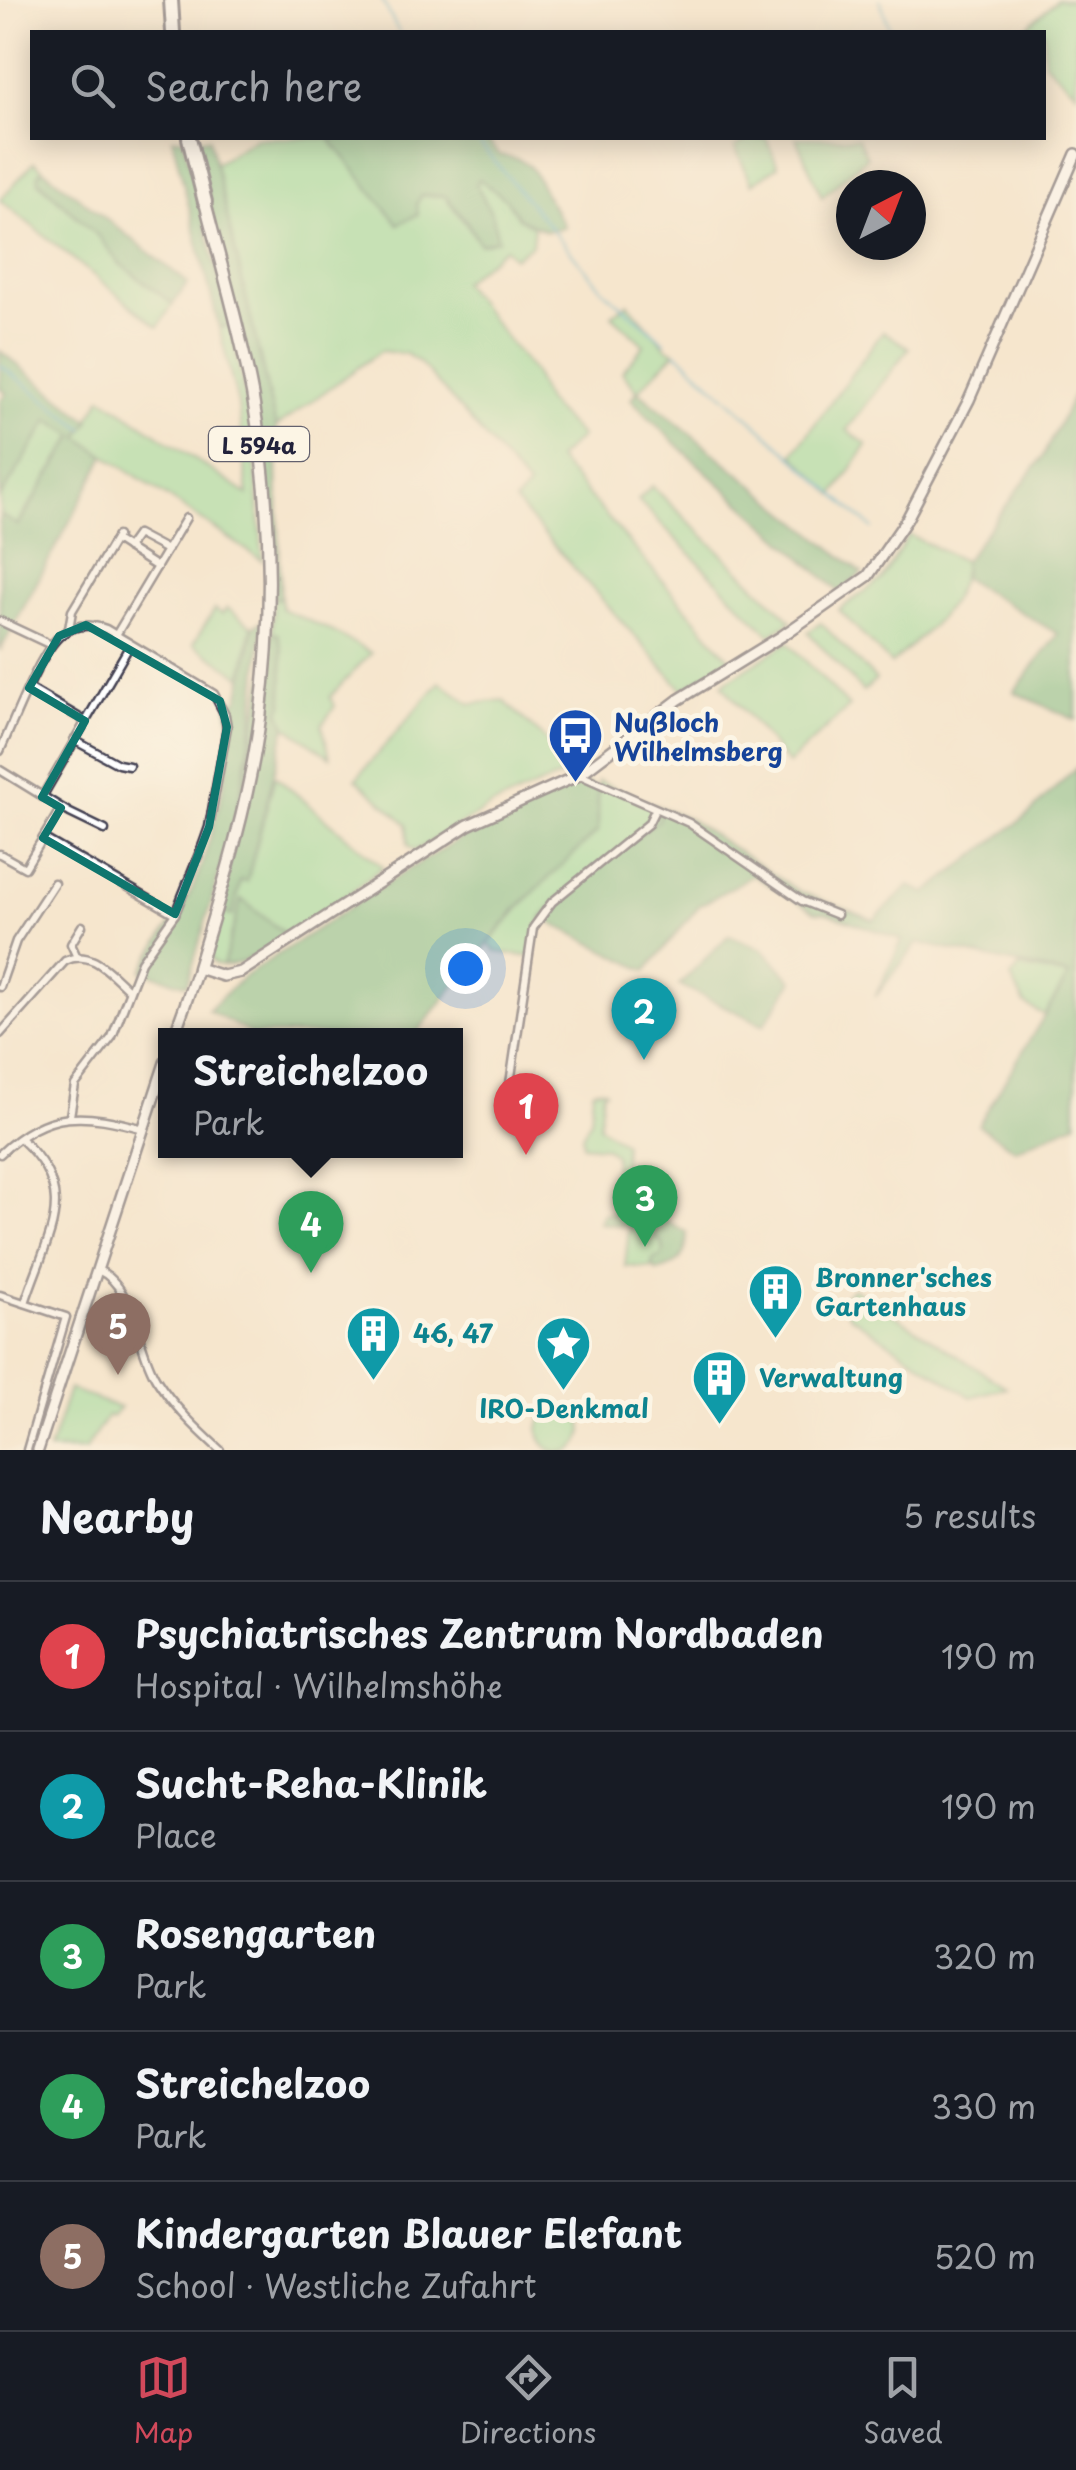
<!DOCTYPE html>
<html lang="en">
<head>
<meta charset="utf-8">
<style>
	body { margin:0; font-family:"Playpen Sans",sans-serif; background:#242831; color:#f1f3f6 }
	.compass { position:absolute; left:836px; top:170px; width:90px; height:90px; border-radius:50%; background:#171b24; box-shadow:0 5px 25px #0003; rotate:42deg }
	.you { position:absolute; left:465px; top:968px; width:35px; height:35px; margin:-25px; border:8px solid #fff; border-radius:50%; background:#1a73e8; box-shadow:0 0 0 15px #1a73e833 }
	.badge { display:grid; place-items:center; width:65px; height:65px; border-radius:50%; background:#d1495b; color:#fff; font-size:32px; font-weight:700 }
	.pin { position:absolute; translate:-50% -82px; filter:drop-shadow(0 2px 5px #0008) }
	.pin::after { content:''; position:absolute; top:52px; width:35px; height:30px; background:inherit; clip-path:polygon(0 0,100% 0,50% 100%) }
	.popup { position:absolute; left:158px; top:1028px; width:305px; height:130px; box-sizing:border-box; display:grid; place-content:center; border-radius:0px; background:#171b24; filter:drop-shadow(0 2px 8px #0005); font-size:32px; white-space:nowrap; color:#9ea1a6 }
	.popup b { font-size:38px; color:#f1f3f6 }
	.popup::after { content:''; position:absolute; left:50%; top:100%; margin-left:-20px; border:20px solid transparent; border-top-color:#171b24 }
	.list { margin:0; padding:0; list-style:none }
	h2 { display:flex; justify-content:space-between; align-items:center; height:130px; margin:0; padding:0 40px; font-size:42px }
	h2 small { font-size:32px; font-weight:400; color:#9ea1a6 }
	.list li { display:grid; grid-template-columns:65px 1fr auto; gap:30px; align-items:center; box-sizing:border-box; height:150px; padding:0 40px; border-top:2px solid #363941 }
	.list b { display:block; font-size:38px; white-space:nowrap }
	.list p { margin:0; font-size:32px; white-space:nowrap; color:#9ea1a6 }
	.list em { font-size:32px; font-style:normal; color:#9ea1a6 }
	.icon { flex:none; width:55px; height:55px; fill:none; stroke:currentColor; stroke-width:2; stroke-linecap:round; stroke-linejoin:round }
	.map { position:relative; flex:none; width:1076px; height:1450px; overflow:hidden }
	.search { position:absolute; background:#171b24; box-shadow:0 5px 25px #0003; left:30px; right:30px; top:30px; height:110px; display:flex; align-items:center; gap:25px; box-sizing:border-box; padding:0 35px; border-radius:0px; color:#9ea1a6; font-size:38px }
	.sheet { height:880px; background:#171b24 }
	nav { display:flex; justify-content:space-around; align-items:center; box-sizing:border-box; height:140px; border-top:2px solid #363941; background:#171b24; font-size:28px; color:#9ea1a6 }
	nav a { display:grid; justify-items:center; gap:5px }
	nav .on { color:#d1495b }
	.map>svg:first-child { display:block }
</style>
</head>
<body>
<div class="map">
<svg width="1076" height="1450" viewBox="0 0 1076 1450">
	<rect width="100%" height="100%" fill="#fcf5e5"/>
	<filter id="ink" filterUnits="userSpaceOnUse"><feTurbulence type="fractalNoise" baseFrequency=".01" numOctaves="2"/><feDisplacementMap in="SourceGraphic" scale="20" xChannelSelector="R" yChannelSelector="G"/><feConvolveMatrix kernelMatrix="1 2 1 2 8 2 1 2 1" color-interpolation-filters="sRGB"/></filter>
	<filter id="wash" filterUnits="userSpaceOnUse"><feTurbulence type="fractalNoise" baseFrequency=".0048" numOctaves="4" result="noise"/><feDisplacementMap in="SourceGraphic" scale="40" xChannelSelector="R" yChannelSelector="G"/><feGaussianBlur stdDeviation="2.25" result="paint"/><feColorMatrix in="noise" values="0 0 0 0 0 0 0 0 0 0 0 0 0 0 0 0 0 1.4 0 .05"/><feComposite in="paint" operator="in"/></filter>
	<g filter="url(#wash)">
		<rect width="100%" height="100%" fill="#f6e6cd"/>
		<!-- green -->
		<g fill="#8fdb97" stroke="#587e69" stroke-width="2.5">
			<path d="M1057,0H1076V92L1044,62V32H1021Z"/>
			<path d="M256,138H329L398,224L422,195L445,196L480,243L497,240L492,215L476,184L479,178L507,200L518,218L534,226L532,244L514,258L505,248L462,282L533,372L546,401L581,437L557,459L730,659L683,690L515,502L528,487L420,363L406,354L381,351L276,427L215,164Z"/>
			<path d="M751,138H766L778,166L752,184L735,147Z"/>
			<path d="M796,138H858L867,157L822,197Z"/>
			<path d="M34,162L43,169L39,182L99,237L119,263L173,304L158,327L0,200Z"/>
			<path d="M628,303L666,347L675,352L638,391L622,372L644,345L612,315Z"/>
			<path d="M231,325L254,447L263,561L78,437L102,397L248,495L238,404L219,328Z"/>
			<path d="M883,331L909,348L847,430L867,445L834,495L793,454Z"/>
			<path d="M49,420L75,435L17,525L0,515V498Z"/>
			<path d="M652,486L792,621L770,635L638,500Z"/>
			<path d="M909,535L964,561C961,608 923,634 891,664L839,610L881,580Z"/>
			<path d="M274,598L281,599L282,609L328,629L371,653L330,697L335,706L322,725L330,757L286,726L280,711L283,704L282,650L272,633Z"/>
			<path d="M227,608L252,626L242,677L193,644L215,609L222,614Z"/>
			<path d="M821,623L876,680L863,692L808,632Z"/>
			<path d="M788,642L849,707L788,764L722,684Z"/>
			<path d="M440,682L471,704L503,700L577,769L492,806L415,851L408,845L407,824L356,779Z"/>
			<path d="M275,776L383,867L326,912L285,934L241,900L223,966L214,963L207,952L220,912L241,879L247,881Z"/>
			<path d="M598,781L657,806L659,819L559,899L542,918L532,957L497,952L488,944L544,880L598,831Z"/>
			<path d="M1019,967L1070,976L1044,1015L1025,1004L1011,978Z"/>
			<path d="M601,1088L607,1091H603L599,1126L624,1143L623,1182L655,1197L652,1201L613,1200L615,1155L605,1147L583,1145L582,1136L590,1120L593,1090Z"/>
			<path d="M629,1227L656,1230L664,1250L660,1257L653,1260L651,1268L625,1266Z"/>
			<path d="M853,1288L1006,1387L971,1397L850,1316L840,1301Z"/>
			<path d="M69,1389L120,1408L112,1417L108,1415L85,1450H49Z"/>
			<circle cx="561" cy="1430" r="22"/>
		</g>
		<!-- forest -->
		<g fill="#73bb80" stroke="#4a6e5e" stroke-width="2.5">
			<path d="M172,138H183L231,325L219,328Z"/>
			<path d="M195,138H209L276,427L281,599L274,598L267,474Z"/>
			<path d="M329,138H485L500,155C527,158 532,166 543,189C549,202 558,215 565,227L546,231L518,218L507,200L479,179L476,184L492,215L498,240L480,244L467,222L445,196L422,195L417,203L418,215L398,224Z"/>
			<path d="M43,169L188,283L173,304L119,263L99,237L39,181L38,174Z"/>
			<path d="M0,351L90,421L79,437L105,456L0,651V515L18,525L75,436L49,420L0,498V400L6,393L0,388Z"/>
			<path d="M1076,390V720L1014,692L1058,634L963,578L964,561L1042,458Z"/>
			<path d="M638,391L862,573L840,593C771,527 697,468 631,399Z"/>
			<path d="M263,621L253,724L236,817L187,985L142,971C156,945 173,923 188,897C205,867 242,738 228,708L239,698L254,625Z"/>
			<path d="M272,633L278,634L282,650L283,705L280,711L286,726L247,882L241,880L232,916L220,912Z"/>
			<path d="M1076,768V1123L1015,1149L978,1125L1069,975L918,943L875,997L902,940L827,913L815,912L753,875L699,906L646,971L542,918L559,899L659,819L657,806L688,818L798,891L874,920L909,886L926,893L1029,814Z"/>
			<path d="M583,781L598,789V831L518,907L415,1035H252L208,1010L242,978L404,872L476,829Z"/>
			<path d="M241,899L285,934L283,939C264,950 245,965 223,966Z"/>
			<path d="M729,935L763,949L793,981L764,1025L679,985Z"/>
			<path d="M634,1210L651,1212L687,1233C687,1254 680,1267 657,1271L652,1266L653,1259L660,1257L664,1250L662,1242L655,1238L656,1230L599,1223L602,1214Z"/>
		</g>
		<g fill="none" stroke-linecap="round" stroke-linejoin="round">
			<!-- stream -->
			<g stroke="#41a7c1" stroke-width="2.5">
				<path d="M382,0L399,32"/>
				<path d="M880,0L891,32"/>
				<path d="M475,138L602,289L665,342"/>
				<path d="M676,352L873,529"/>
				<path d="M0,365L84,429"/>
			</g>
		</g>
	</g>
	<g filter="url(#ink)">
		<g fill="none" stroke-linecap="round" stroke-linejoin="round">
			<defs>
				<g id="street">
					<path d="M115,540L157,567"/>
					<path d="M127,548L137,534L167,550"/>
					<path d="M0,621L51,645"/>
					<path d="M69,629L72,611L117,536"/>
					<path d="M116,635L186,518"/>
					<path d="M29,688L85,721"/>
					<path d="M74,740L118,764L129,766"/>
					<path d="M0,751C13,724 40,650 62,634C75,624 91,624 106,629L214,694L225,715L227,727L209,827L203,844L175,914L141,962L112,1037L75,1085L70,1116"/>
					<path d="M0,770L70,813L105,830"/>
					<path d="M580,775L689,823L802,901L837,915"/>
					<path d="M42,797L130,645"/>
					<path d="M43,838L175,914"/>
					<path d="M0,854L25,868L61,808"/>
					<path d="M76,955L71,944L82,926"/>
					<path d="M0,987L16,941L54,883"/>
					<path d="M0,1034L65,961C91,948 110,973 129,990"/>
					<path d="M508,1097L533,928L552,902L648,824L655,810"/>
					<path d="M20,1138C82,1194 47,1234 25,1303"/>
					<path d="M0,1154C48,1108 85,1113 144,1129"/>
					<path d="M98,1270C135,1286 136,1347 156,1379C174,1407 196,1428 220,1450"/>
					<path d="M0,1295L66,1317L27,1450"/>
				</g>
				<g id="secondary">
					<path d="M174,1036L198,968L223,976L241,972L468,825L579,775L678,700L782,636L868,576L907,519L969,400L1076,154"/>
					<path d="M38,1450L166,1060"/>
				</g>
				<path id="primary" d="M198,968C223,886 249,803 260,718C274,611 271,499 252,393C240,329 221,265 205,202"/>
				<g id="highway">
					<path d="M171,0L173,32"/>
					<path d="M189,138L205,202"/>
				</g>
			</defs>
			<!-- street casing -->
			<use href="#street" stroke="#423f51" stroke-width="11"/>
			<!-- secondary casing -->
			<use href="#secondary" stroke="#423f51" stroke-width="14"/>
			<!-- primary casing -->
			<use href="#primary" stroke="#423f51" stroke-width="15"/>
			<!-- highway casing -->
			<use href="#highway" stroke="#423f51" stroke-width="18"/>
			<!-- street -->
			<use href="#street" stroke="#fff" stroke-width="6"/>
			<!-- secondary -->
			<use href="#secondary" stroke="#fff" stroke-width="9"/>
			<!-- primary -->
			<use href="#primary" stroke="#fff" stroke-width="10"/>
			<!-- highway -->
			<use href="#highway" stroke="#fff" stroke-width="12"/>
		</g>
	</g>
	<!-- marked area -->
	<path d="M0 0H1076V1450H0ZM86,625L220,701L227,727L209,827L175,914L43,838L61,808L42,797L85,721L29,688L59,636Z" fill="#f6e6cd" fill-opacity=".55" fill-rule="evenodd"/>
	<path fill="none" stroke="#0f766e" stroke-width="8" stroke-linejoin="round" d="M86,625L220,701L227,727L209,827L175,914L43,838L61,808L42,797L85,721L29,688L59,636Z"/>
	<!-- icons -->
	<defs>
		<symbol id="bus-pin" viewBox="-11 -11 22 30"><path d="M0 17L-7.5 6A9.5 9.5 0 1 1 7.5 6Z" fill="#1a4fb4" stroke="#fcf5e5"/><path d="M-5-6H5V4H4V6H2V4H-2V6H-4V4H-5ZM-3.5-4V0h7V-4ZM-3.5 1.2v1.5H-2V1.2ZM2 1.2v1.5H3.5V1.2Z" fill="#fff"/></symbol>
		<symbol id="building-pin" viewBox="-11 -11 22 30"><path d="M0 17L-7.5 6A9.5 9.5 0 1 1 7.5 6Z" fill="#0f9aa8" stroke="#fcf5e5"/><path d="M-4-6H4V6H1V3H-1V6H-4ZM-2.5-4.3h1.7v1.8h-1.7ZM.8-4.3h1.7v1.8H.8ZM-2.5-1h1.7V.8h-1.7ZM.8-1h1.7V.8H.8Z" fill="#fff"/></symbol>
		<symbol id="sight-pin" viewBox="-11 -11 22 30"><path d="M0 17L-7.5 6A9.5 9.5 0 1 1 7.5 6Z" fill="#0f9aa8" stroke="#fcf5e5"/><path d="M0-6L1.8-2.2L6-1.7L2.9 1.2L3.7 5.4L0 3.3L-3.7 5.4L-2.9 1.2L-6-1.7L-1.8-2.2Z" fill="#fff"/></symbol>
	</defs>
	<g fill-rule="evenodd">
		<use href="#bus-pin" x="544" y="704" width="63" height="86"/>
		<use href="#building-pin" x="744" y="1260" width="63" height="86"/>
		<use href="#building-pin" x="342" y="1302" width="63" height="86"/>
		<use href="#sight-pin" x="532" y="1312" width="63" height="86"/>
		<use href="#building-pin" x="688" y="1346" width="63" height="86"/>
	</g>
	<g text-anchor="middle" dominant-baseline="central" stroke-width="10" stroke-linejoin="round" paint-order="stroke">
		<!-- shield labels -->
		<rect fill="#fcf5e5" stroke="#63616e" stroke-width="2.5" x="209" y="427" width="100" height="34" rx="8"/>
		<g font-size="22" font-weight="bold" fill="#22223b">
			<text x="259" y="444">L 594a</text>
		</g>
		<!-- transit labels -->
		<g font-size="25" font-weight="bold" fill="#164399" stroke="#fcf5e5" text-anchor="start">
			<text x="614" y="722">Nußloch<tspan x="614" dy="29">Wilhelmsberg</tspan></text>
		</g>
		<!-- culture labels -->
		<g font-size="25" font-weight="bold" fill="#0d838f" stroke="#fcf5e5" text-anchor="start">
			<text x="815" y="1277">Bronner'sches<tspan x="815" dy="29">Gartenhaus</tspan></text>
			<text x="413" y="1333">46, 47</text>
			<text x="759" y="1377">Verwaltung</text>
			<text x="564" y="1408" text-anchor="middle">IRO-Denkmal</text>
		</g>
	</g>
</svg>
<svg class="compass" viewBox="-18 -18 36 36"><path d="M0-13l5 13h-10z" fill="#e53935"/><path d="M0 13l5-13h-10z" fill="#9ea1a6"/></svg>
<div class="you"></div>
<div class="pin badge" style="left:526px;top:1155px;background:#e0444e">1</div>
<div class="pin badge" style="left:644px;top:1060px;background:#0f9aa8">2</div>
<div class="pin badge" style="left:645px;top:1247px;background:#2e9e5b">3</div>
<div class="pin badge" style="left:311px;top:1273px;background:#2e9e5b">4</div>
<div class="popup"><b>Streichelzoo</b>Park</div>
<div class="pin badge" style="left:118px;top:1375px;background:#8d6e63">5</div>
<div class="search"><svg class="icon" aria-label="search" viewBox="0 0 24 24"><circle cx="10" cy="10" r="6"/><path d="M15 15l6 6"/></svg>Search here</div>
</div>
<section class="sheet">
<h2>Nearby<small>5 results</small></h2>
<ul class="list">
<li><span class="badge" style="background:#e0444e">1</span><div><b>Psychiatrisches Zentrum Nordbaden</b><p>Hospital · Wilhelmshöhe</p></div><em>190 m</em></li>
<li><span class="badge" style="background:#0f9aa8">2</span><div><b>Sucht-Reha-Klinik</b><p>Place</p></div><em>190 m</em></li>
<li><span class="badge" style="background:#2e9e5b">3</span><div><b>Rosengarten</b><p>Park</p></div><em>320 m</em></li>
<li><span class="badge" style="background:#2e9e5b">4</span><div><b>Streichelzoo</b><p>Park</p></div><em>330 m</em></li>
<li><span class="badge" style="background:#8d6e63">5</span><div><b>Kindergarten Blauer Elefant</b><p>School · Westliche Zufahrt</p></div><em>520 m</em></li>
</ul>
</section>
<nav>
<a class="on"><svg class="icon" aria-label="map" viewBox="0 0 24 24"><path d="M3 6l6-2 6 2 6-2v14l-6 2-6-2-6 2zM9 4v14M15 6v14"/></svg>Map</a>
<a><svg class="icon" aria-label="directions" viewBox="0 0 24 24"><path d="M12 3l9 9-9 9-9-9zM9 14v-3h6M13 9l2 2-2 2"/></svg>Directions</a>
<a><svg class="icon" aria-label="saved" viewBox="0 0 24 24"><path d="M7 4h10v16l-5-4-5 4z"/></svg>Saved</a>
</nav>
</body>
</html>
